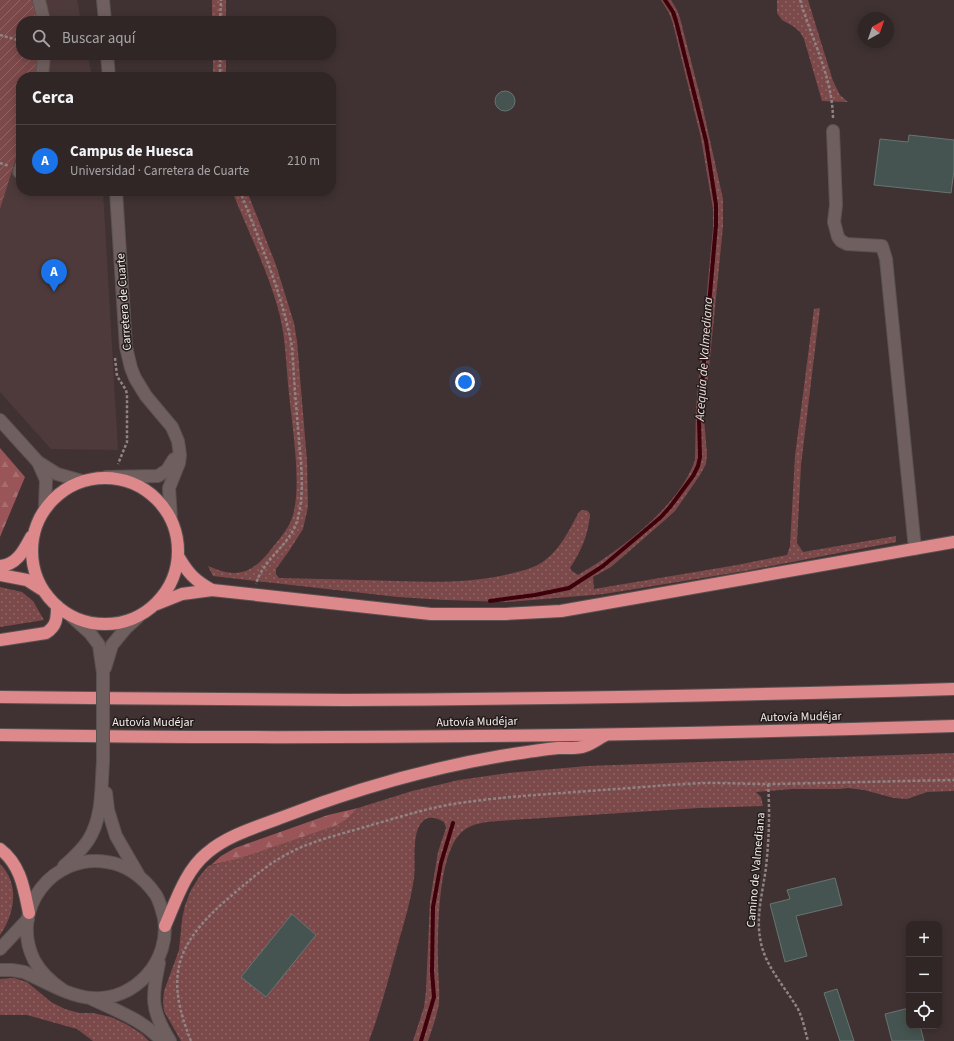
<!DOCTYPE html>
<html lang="es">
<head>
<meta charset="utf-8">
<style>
	body { margin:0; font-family:"Source Sans 3",sans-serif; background:#3c3232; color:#f1f3f6 }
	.controls { position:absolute; right:12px; bottom:12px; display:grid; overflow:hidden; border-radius:8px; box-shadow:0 2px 10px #0003 }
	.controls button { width:36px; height:36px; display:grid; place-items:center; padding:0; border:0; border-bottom:1px solid #4b4343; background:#302626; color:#f1f3f6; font:20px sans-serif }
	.compass { position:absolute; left:858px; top:12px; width:36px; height:36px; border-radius:50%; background:#302626; box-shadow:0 2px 10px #0003; rotate:40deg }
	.you { position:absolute; left:465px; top:382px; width:14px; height:14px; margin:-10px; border:3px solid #fff; border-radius:50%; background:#1a73e8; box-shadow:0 0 0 6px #1a73e833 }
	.badge { display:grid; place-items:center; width:26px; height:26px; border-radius:50%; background:#1a73e8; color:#fff; font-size:13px; font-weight:700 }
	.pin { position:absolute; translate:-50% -33px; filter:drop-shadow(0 1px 2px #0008) }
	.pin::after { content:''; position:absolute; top:21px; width:14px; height:12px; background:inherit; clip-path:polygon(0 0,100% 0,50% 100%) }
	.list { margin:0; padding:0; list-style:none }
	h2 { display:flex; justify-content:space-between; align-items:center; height:52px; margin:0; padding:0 16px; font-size:17px }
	h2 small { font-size:13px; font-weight:400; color:#a8a5a7 }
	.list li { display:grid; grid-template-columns:26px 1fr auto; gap:12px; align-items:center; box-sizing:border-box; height:72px; padding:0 16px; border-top:1px solid #4b4343 }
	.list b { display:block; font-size:15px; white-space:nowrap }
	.list p { margin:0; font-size:13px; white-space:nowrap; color:#a8a5a7 }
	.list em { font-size:13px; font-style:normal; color:#a8a5a7 }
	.icon { flex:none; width:22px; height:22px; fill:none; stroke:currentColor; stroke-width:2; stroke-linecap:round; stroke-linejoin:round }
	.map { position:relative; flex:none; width:954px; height:1041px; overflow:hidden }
	.search { position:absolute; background:#302626; box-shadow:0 2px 10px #0003; left:16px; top:16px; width:320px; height:44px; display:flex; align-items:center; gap:10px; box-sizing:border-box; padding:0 14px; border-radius:16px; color:#a8a5a7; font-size:15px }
	.panel { position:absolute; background:#302626; box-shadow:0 2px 10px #0003; left:16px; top:72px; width:320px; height:124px; border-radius:16px }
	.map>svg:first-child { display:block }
</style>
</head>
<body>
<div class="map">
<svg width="954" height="1041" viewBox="0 0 954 1041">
	<defs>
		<pattern id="grass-dots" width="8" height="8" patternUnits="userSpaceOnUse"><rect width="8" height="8" fill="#7c494a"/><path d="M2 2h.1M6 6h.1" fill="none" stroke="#8f6464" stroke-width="1.8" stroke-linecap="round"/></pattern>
		<pattern id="forest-firs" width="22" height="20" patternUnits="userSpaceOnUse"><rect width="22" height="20" fill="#995557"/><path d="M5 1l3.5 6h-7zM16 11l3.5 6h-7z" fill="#a86e6f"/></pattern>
		<pattern id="garden-furrows" width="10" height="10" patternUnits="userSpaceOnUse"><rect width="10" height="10" fill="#7c494a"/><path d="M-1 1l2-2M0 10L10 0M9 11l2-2" fill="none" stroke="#8f6464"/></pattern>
	</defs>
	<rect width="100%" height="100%" fill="#403232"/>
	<!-- built -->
	<path fill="#4e3a3a" d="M0,0H77L81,21H21V55H88L92,77H21V191H103L118,450L51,449L0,392Z"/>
	<!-- grass -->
	<g fill="url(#grass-dots)">
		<rect x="212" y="0" width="14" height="21"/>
		<path d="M661,0H671L677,10L680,18L701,100L723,199V226L704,419L707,454L706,464L700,475L675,511L665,520L611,567L593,577L594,589L737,565L787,555L790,546L795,456L814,309L820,308L801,465L797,543L803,552L896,536V542L745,571L604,594L507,602L445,600L398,597L213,576L208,566C236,578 250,575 269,552C276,543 285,533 290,523C304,494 292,426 289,393C286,366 286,339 279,312C268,271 248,231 232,191H247L276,265L294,323L297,341L307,461L308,507L303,529L289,551L276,569V574L279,578C306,579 334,579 361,580C412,581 463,586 513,573C522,571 533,568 541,563C560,551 569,530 579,512L582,510C587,510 589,511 590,515C588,536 581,551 570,568L572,571L578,575C619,551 680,506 695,460L696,408L713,228V209L701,138L673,24L669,13Z"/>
		<path d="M777,0H808L833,81L840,95L848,102L822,101L804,39L800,32L793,26L782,20L777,13Z"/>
		<rect x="213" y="55" width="13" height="22"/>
		<path d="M0,587L22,592L33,601L44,620L0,627Z"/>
		<path d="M954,753V791L927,792L907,799L894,798L864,790L848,788L840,789H792L756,792L761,797L763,806L699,808L498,821C485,822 473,823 463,831C437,852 438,932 438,963C438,976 440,990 439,1003C437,1016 432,1029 428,1041H413L424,1007L426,991L430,901L438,852L446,828L444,822C437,818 428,815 422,822C411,834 416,863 414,878C411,900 404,923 398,944C389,977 381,1009 369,1041H181L164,1011L163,1002L164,991L179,950L182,920L185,905L191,890L199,877L208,866L238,859L268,849L335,826L346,820L358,808L412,791L459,780L508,773L587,766Z"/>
		<path d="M0,864C20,884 15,913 0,935Z"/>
		<path d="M14,978L27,982L51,1002L65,1009L79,1013H93L111,1017L126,1024L142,1034L149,1041H93L77,1029L27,1015H0V979Z"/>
	</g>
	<!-- forest -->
	<g fill="url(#forest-firs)">
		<path d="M0,448L25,477L0,537Z"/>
		<path d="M358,808L346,820L335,826L268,849L238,859L211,865L221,856L235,848L328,815Z"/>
	</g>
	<!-- garden -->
	<path fill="url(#garden-furrows)" d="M0,0H33L38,21H21V55H38L36,77H21V142L0,209Z"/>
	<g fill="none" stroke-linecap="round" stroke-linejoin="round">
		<!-- stream -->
		<g stroke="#3e010b" stroke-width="4">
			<path d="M490,601L535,595L569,588L603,566L661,517L670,507L693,476L698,466L700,457L699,420L716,225V205L706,141L676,21L673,12L665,0"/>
			<path d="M421,1041L434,997L432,972L433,907L441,863L453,823"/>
		</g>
	</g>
	<!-- building -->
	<g fill="#455450" stroke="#667571">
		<circle cx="505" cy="101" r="10"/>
		<path d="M909,135L954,140V170L951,193L874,185L880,139L908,142Z"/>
		<path d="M835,878L842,905L796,916L807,956L785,962L770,904L790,899L787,890Z"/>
		<path d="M292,914L316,935L266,997L241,977Z"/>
		<path d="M837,989L854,1041H840L824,993Z"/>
		<path d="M909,1008V1026H920L924,1041H892L885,1014Z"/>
	</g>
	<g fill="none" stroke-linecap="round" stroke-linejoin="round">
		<defs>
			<g id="minor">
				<path d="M39,0L44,21"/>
				<path d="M103,0L105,21"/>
				<path d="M107,55L109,77"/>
				<path d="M42,77L44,55"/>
				<path d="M833,131L836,205L834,222L838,237L841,241L847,244L882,246L886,259L915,549"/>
				<path d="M19,172L21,166"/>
				<path d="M116,191L126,347L131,368L135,378L146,396L172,427L178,441L180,455L179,463L169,488L171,519"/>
				<path d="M0,420L38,462L57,474L82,481"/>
				<path d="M38,462L46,480L45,508"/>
				<path d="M106,477L158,476L167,470L174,459"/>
				<path d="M71,616L90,633L99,645L103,673"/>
				<path d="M105,668L112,645L126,628L138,617"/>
				<path d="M106,793L108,810L116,836L138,874"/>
				<path d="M64,866C73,858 83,849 89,839C103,816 101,787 103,762"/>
				<path d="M0,949L28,919"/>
				<path d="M159,963C152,998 150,1009 170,1041"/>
				<path d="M0,970H12L24,972C44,981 70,997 92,998C135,1001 171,961 164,918C162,910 160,902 156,895C144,878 128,865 107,862C53,853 9,909 34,960C41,973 51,982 63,990"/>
				<path d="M92,999C117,1011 143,1020 162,1041"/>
			</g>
			<g id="highway">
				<circle cx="105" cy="551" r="73"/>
				<path d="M178,556C188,573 194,580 212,590"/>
				<path d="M0,566C17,565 24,550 31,537"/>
				<path d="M0,575L27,580L41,589"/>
				<path d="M157,604L182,594L212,590L431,614H505L561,611L954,542"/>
				<path d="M0,640L46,633C57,626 57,618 57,606"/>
				<path d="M0,697C115,698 230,700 345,700C548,699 751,695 954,689"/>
				<path d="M0,735C318,740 636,736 954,726"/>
				<path d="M0,849C21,865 24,889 29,913"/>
				<path d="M165,926C176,901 185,871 207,853C228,835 257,827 283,817C355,789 425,769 501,756C520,753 539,750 558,748C566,748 578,749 585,746C592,744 598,739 604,736"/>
			</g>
		</defs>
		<!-- minor casing -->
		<use href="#minor" stroke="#5c5151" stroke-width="14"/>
		<!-- highway casing -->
		<use href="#highway" stroke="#5c5151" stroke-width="14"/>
		<!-- path -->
		<g stroke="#8f8383" stroke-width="2.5" stroke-dasharray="3 2" stroke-linecap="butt">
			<path d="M800,0C812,40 833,78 833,120"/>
			<path d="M220,21L221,0"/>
			<path d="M0,35L21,41"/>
			<path d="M220,77V55"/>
			<path d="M0,163L9,166"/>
			<path d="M240,191C260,242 282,293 292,347C294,378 296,408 299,439C301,465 305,495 297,521C290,545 263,559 256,584"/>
			<path d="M115,358L117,376L126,390L127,395V442L118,464"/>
			<path d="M768,784C770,812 769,839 766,867C763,892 755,917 761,943C766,967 785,987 798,1009C803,1019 805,1031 808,1041"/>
			<path d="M191,1041C166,979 174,947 223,903C244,885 264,866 289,853C316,839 346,833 375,824C403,816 431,807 460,803C507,796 554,794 601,790C636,788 672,784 707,783C728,783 749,784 771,784C832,783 893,781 954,780"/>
		</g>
		<!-- minor -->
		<use href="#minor" stroke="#6f605f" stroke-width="12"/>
		<!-- highway -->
		<use href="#highway" stroke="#dd898b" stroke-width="12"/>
		<defs>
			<path id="minor-bridge" d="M103,762V673"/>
		</defs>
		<!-- minor-bridge casing -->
		<use href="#minor-bridge" stroke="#5c5151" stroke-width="14" stroke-linecap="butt"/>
		<!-- minor-bridge -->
		<use href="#minor-bridge" stroke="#6f605f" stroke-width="12"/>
	</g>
	<g text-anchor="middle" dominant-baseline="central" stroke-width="3" stroke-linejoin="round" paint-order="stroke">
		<!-- street labels -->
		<g font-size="12" fill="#f6eded" stroke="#221c1b">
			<text transform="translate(124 302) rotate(-94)">Carretera de Cuarte</text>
			<text transform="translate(801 717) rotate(-1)">Autovía Mudéjar</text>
			<text x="153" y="722">Autovía Mudéjar</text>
			<text transform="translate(477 722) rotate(-1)">Autovía Mudéjar</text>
			<text transform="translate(756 870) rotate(-85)">Camino de Valmediana</text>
		</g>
		<!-- water labels -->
		<g font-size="13" font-style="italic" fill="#f1dbdb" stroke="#221c1b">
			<text transform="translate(704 359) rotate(-86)">Acequia de Valmediana</text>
		</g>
	</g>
</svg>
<div class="controls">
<button>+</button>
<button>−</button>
<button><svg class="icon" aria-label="locate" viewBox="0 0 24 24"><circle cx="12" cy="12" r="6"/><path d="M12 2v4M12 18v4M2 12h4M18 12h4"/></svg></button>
</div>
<svg class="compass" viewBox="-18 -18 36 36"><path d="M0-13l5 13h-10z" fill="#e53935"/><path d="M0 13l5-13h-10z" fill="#a8a5a7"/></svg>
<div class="you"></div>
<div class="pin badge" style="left:54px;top:292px">A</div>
<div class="search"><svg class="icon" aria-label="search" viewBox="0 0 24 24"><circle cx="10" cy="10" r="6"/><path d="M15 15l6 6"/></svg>Buscar aquí</div>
<section class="panel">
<h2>Cerca<small></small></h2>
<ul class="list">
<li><span class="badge">A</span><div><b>Campus de Huesca</b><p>Universidad · Carretera de Cuarte</p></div><em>210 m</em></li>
</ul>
</section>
</div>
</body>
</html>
